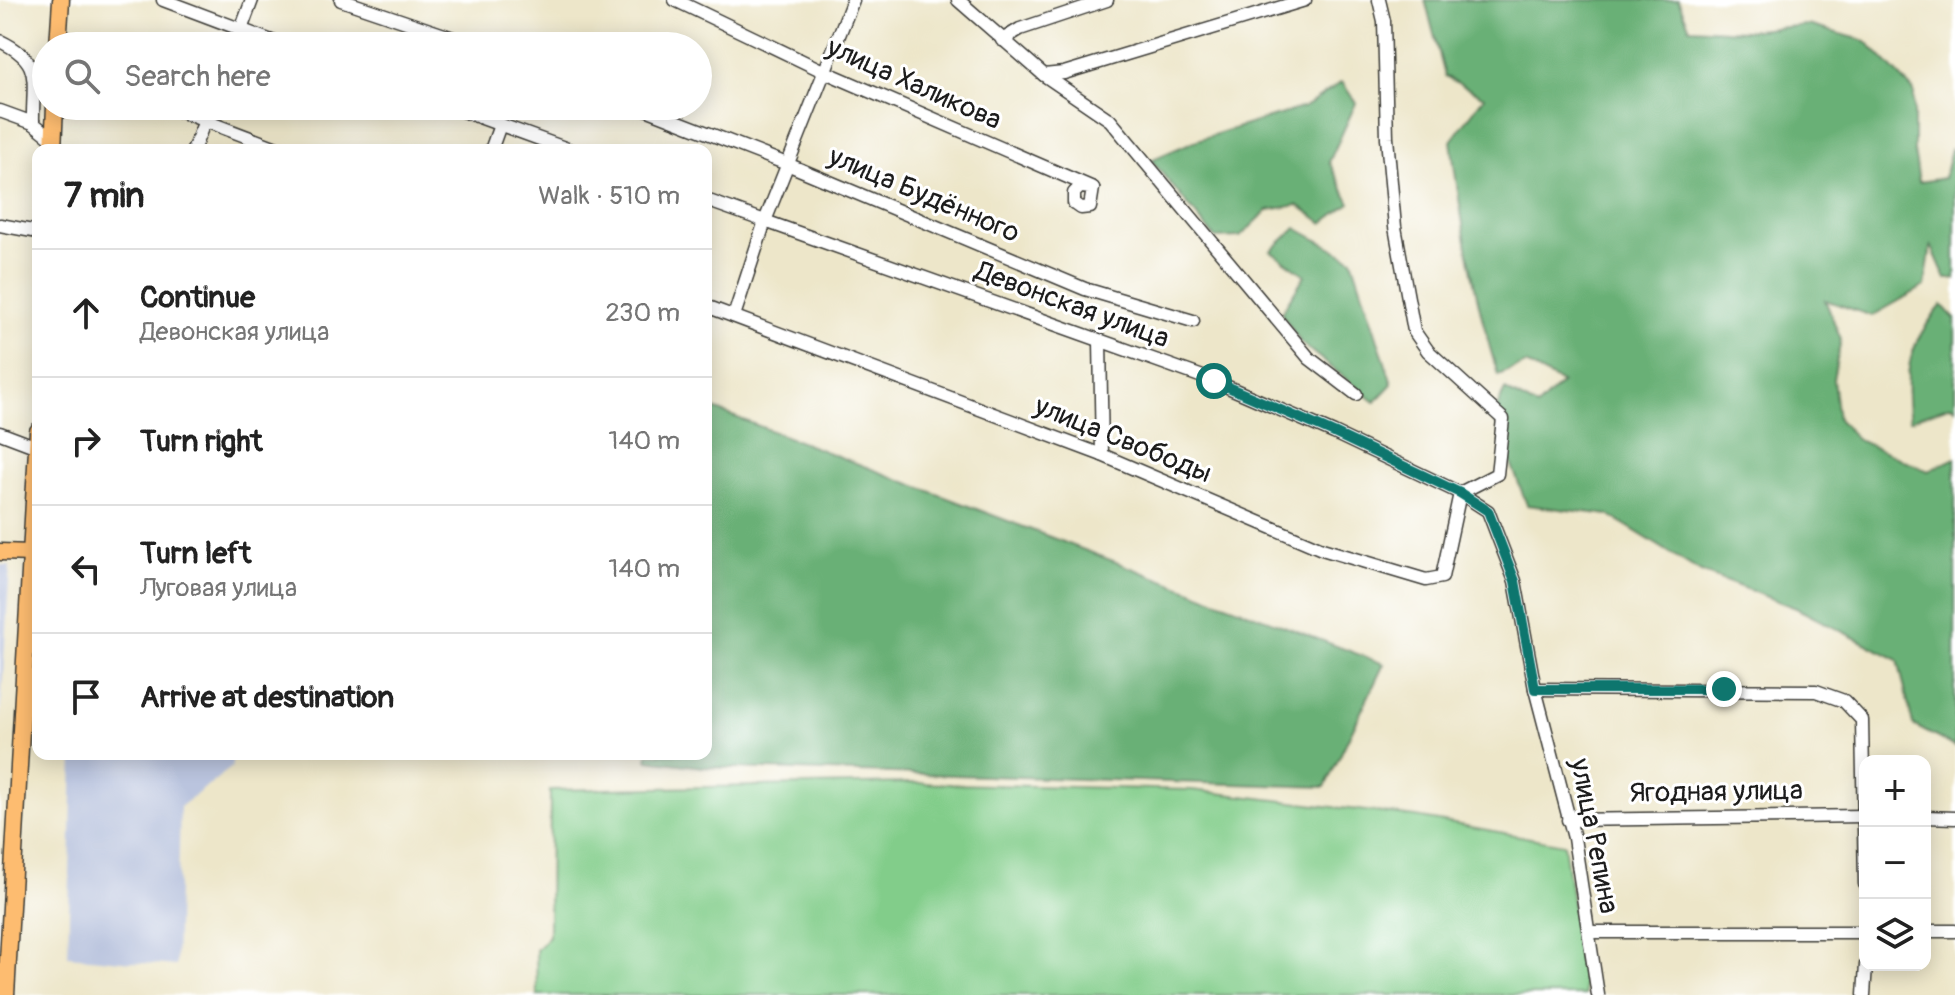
<!DOCTYPE html>
<html lang="en">
<head>
<meta charset="utf-8">
<style>
	body { margin:0; font-family:Pangolin,sans-serif; background:#f2f2f2; color:#222 }
	.controls { position:absolute; right:24px; bottom:24px; display:grid; overflow:hidden; border-radius:16px; box-shadow:0 4px 20px #0003 }
	.controls button { width:72px; height:72px; display:grid; place-items:center; padding:0; border:0; border-bottom:2px solid #e0e0e0; background:#fff; color:#222; font:40px sans-serif }
	.stop { position:absolute; width:24px; height:24px; margin:-18px; border:6px solid #0f766e; border-radius:50%; background:#fff }
	.stop.end { background:#0f766e; border-color:#fff; box-shadow:0 2px 8px #0008 }
	.list { margin:0; padding:0; list-style:none }
	h2 { display:flex; justify-content:space-between; align-items:center; height:104px; margin:0; padding:0 32px; font-size:34px }
	h2 small { font-size:26px; font-weight:400; color:#767676 }
	.list li { display:grid; grid-template-columns:52px 1fr auto; gap:24px; align-items:center; box-sizing:border-box; height:128px; padding:0 32px; border-top:2px solid #e0e0e0 }
	.list b { display:block; font-size:30px; white-space:nowrap }
	.list p { margin:0; font-size:26px; white-space:nowrap; color:#767676 }
	.list em { font-size:26px; font-style:normal; color:#767676 }
	.icon { flex:none; width:44px; height:44px; fill:none; stroke:currentColor; stroke-width:2; stroke-linecap:round; stroke-linejoin:round }
	.map { position:relative; flex:none; width:1955px; height:995px; overflow:hidden }
	.search { position:absolute; background:#fff; box-shadow:0 4px 20px #0003; left:32px; top:32px; width:680px; height:88px; display:flex; align-items:center; gap:20px; box-sizing:border-box; padding:0 28px; border-radius:44px; color:#767676; font-size:30px }
	.panel { position:absolute; background:#fff; box-shadow:0 4px 20px #0003; left:32px; top:144px; width:680px; height:616px; border-radius:16px }
	.map>svg:first-child { display:block }
</style>
</head>
<body>
<div class="map">
<svg width="1955" height="995" viewBox="0 0 1955 995">
	<rect width="100%" height="100%" fill="#fff"/>
	<filter id="ink" filterUnits="userSpaceOnUse"><feTurbulence type="fractalNoise" baseFrequency=".0125" numOctaves="2"/><feDisplacementMap in="SourceGraphic" scale="16" xChannelSelector="R" yChannelSelector="G"/><feConvolveMatrix kernelMatrix="1 2 1 2 8 2 1 2 1" color-interpolation-filters="sRGB"/></filter>
	<filter id="wash" filterUnits="userSpaceOnUse"><feTurbulence type="fractalNoise" baseFrequency=".006" numOctaves="4" result="noise"/><feDisplacementMap in="SourceGraphic" scale="32" xChannelSelector="R" yChannelSelector="G"/><feGaussianBlur stdDeviation="1.8" result="paint"/><feColorMatrix in="noise" values="0 0 0 0 0 0 0 0 0 0 0 0 0 0 0 0 0 1.4 0 .05"/><feComposite in="paint" operator="in"/></filter>
	<g filter="url(#wash)">
		<rect width="100%" height="100%" fill="#ede6c9"/>
		<!-- industrial -->
		<g fill="#bac4de">
			<path d="M0,565H10L0,721Z"/>
			<path d="M73,754H232V767L180,807L176,966L68,956Z"/>
		</g>
		<!-- green -->
		<path fill="#82cd8a" stroke="#4f7453" stroke-width="2" d="M911,783L1192,790L1416,817L1564,844L1585,995H537L536,950L549,936L550,790Z"/>
		<!-- forest -->
		<g fill="#69b076" stroke="#426649" stroke-width="2">
			<path d="M1425,0H1678L1690,28L1744,31L1808,25L1866,41L1914,91V151L1919,182L1944,178L1951,149L1955,151V279H1946L1931,245L1925,286L1872,316L1825,300L1841,339L1833,379L1838,419L1858,440L1928,471L1955,458V747L1913,725L1898,660L1796,608L1701,572L1609,515L1527,505L1493,416L1505,390L1537,407L1562,383L1526,364L1498,375C1474,298 1461,221 1451,141L1484,97L1445,76Z"/>
			<path d="M1342,82L1356,103L1329,162L1350,203L1323,223L1298,205L1268,210L1240,237L1215,238L1151,160L1197,140L1305,107Z"/>
			<path d="M1296,228L1352,259L1392,384L1375,402L1301,343L1281,313L1305,275L1271,251Z"/>
			<path d="M1942,305L1955,319V408L1951,405L1910,420C1903,370 1909,343 1942,305Z"/>
			<path d="M706,406L1384,664L1325,787L704,767L647,760L648,754H706Z"/>
		</g>
	</g>
	<g filter="url(#ink)">
		<g fill="none" stroke-linecap="round" stroke-linejoin="round">
			<defs>
				<g id="minor">
					<path d="M163,0L285,46"/>
					<path d="M341,0L477,46"/>
					<path d="M675,0L823,71L1093,188"/>
					<path d="M958,0L1044,75L1064,73L1305,0"/>
					<path d="M1379,0L1384,21L1387,138L1395,227L1414,331L1428,351L1503,419L1497,474L1460,493"/>
					<path d="M1002,40L1020,29L1107,0"/>
					<path d="M0,41C44,62 32,80 33,123"/>
					<path d="M235,46L252,0"/>
					<path d="M1044,75L1110,120L1309,358L1356,394"/>
					<path d="M166,106L282,150"/>
					<path d="M449,106L570,150"/>
					<path d="M638,106L787,164L1085,289L1193,321"/>
					<path d="M0,111L33,123L53,139"/>
					<path d="M193,150L211,106"/>
					<path d="M491,150L500,125"/>
					<path d="M1080,187L1093,188L1090,207L1081,208L1074,203V193Z"/>
					<path d="M706,200L1214,381L1334,433L1460,493L1488,511L1515,581L1535,689L1574,838L1598,995"/>
					<path d="M0,225L38,232"/>
					<path d="M706,306L1102,455L1322,549L1426,580L1442,577L1460,493"/>
					<path d="M734,316L765,221L853,0"/>
					<path d="M1100,341L1102,455"/>
					<path d="M0,433L37,447"/>
					<path d="M1535,689L1816,691L1844,701L1862,720L1865,884"/>
					<path d="M1925,817L1955,818"/>
					<path d="M1568,820L1865,816"/>
					<path d="M1925,931H1955"/>
					<path d="M1589,932H1865"/>
					<path d="M1864,995L1866,965"/>
				</g>
				<g id="major">
					<path d="M58,46L61,0"/>
					<path d="M53,150L55,106"/>
					<path d="M0,552L32,553"/>
					<path d="M6,995L38,431"/>
				</g>
			</defs>
			<!-- minor casing -->
			<use href="#minor" stroke="#3b3a36" stroke-width="15"/>
			<!-- major casing -->
			<use href="#major" stroke="#3b3a36" stroke-width="19"/>
			<!-- minor -->
			<use href="#minor" stroke="#fff" stroke-width="12"/>
			<!-- major -->
			<use href="#major" stroke="#fdbc6f" stroke-width="16"/>
		</g>
	</g>
	<g fill="none" stroke-linecap="round" stroke-linejoin="round" filter="url(#ink)">
		<!-- route -->
		<path stroke="#0f766e" stroke-width="10" d="M1214,381L1334,433L1460,493L1488,511L1515,581L1535,689H1724"/>
	</g>
	<g text-anchor="middle" dominant-baseline="central" stroke-width="6" stroke-linejoin="round" paint-order="stroke">
		<!-- street labels -->
		<g font-size="28" fill="#1c1c1c" stroke="#fff">
			<text transform="translate(914 84) rotate(24)">улица Халикова</text>
			<text transform="translate(924 195) rotate(23)">улица Будённого</text>
			<text transform="translate(1072 305) rotate(20)">Девонская улица</text>
			<text transform="translate(1123 440) rotate(22)">улица Свободы</text>
			<text transform="translate(1716 792) rotate(-1)">Ягодная улица</text>
			<text transform="translate(1594 836) rotate(79)">улица Репина</text>
		</g>
	</g>
</svg>
<div class="controls">
<button>+</button>
<button>−</button>
<button><svg class="icon" aria-label="layers" viewBox="0 0 24 24"><path d="M12 4l9 5-9 5-9-5zM3 14l9 5 9-5"/></svg></button>
</div>
<div class="stop" style="left:1214px;top:381px"></div>
<div class="stop end" style="left:1724px;top:689px"></div>
<div class="search"><svg class="icon" aria-label="search" viewBox="0 0 24 24"><circle cx="10" cy="10" r="6"/><path d="M15 15l6 6"/></svg>Search here</div>
<section class="panel">
<h2>7 min<small>Walk · 510 m</small></h2>
<ul class="list">
<li><svg class="icon" aria-label="ahead" viewBox="0 0 24 24"><path d="M12 20V5M6 11l6-6 6 6"/></svg><div><b>Continue</b><p>Девонская улица</p></div><em>230 m</em></li>
<li><svg class="icon" aria-label="right" viewBox="0 0 24 24"><path d="M7 20v-9h11M14 6l5 5-5 5"/></svg><div><b>Turn right</b></div><em>140 m</em></li>
<li><svg class="icon" aria-label="left" viewBox="0 0 24 24"><path d="M17 20v-9H6M10 6l-5 5 5 5"/></svg><div><b>Turn left</b><p>Луговая улица</p></div><em>140 m</em></li>
<li><svg class="icon" aria-label="arrive" viewBox="0 0 24 24"><path d="M6 21V4h12l-3 4 3 4H6"/></svg><div><b>Arrive at destination</b></div></li>
</ul>
</section>
</div>
</body>
</html>
